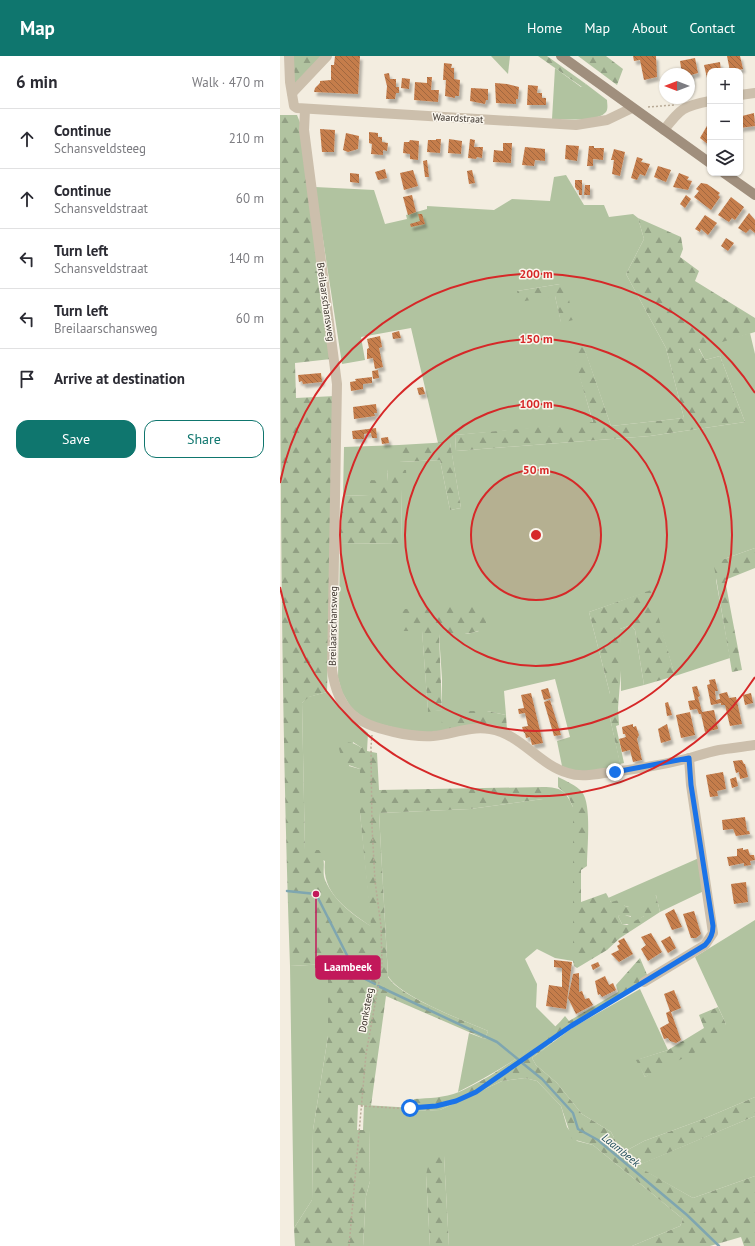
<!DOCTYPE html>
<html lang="en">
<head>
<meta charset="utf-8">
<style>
	body { margin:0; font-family:"PT Sans",sans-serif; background:#f7f7f7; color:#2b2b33 }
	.controls { position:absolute; right:12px; top:12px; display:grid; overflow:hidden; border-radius:8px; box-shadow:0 1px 3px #0004 }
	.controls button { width:36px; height:36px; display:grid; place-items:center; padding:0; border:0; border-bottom:1px solid #e1e1e2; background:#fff; color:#2b2b33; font:20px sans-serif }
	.compass { position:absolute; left:379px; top:12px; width:36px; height:36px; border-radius:50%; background:#fff; box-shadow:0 1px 3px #0004; rotate:270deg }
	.stop { position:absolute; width:12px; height:12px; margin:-9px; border:3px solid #1a73e8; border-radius:50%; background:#fff }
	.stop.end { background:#1a73e8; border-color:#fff; box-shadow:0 1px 4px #0008 }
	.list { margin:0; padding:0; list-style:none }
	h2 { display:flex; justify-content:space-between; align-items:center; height:52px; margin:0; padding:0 16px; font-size:17px }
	h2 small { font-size:13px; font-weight:400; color:#7c7c81 }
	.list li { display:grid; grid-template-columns:26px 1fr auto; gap:12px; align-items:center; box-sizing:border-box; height:60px; padding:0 16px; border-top:1px solid #e1e1e2 }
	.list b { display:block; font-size:15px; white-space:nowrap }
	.list p { margin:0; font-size:13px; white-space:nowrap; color:#7c7c81 }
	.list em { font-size:13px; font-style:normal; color:#7c7c81 }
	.actions { display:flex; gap:8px; padding:12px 16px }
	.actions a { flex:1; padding:9px 0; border:1px solid #0f766e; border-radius:12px; text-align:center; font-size:14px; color:#0f766e }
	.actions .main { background:#0f766e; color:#fff }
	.icon { flex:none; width:22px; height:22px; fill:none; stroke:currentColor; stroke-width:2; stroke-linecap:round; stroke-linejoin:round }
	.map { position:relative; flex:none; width:475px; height:1190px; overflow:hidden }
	header { display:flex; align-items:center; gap:24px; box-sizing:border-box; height:56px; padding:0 20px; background:#0f766e; color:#fff }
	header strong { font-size:19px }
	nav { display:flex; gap:22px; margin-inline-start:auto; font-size:14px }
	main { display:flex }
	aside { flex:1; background:#fff }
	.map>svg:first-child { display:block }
</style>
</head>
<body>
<header>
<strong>Map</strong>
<nav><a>Home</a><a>Map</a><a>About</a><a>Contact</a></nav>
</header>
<main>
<aside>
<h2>6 min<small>Walk · 470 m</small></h2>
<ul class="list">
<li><svg class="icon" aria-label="ahead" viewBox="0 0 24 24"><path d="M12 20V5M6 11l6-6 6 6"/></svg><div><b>Continue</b><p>Schansveldsteeg</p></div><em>210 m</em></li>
<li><svg class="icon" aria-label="ahead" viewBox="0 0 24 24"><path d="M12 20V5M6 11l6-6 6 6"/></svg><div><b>Continue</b><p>Schansveldstraat</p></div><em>60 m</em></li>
<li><svg class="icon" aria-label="left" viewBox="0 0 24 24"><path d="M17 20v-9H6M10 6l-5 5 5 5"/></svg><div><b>Turn left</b><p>Schansveldstraat</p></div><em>140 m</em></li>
<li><svg class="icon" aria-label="left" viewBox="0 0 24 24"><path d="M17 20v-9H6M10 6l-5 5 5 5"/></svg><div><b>Turn left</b><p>Breilaarschansweg</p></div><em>60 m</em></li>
<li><svg class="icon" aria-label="arrive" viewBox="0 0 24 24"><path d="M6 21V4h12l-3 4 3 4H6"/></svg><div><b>Arrive at destination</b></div></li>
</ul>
<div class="actions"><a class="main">Save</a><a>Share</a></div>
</aside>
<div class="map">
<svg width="475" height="1190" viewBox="0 0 475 1190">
	<defs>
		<pattern id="forest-firs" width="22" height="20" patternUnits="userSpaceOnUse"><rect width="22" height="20" fill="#b1c3a0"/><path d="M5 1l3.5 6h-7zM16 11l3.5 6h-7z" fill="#919f83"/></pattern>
		<pattern id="building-back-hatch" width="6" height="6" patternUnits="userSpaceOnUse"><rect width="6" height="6" fill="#c57d4c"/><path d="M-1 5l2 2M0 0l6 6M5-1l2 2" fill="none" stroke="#a1673f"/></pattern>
		<filter id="shadow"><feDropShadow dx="2.5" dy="4" stdDeviation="1" flood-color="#0004"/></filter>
	</defs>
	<rect width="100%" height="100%" fill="#f3ede0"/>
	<!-- grass -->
	<g fill="#b1c3a0" fill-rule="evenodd">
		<path d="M211,0H230L228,18Z"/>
		<path d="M275,12L301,31L306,28L327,44C327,46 328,51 327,54C322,67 284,63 272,63Z"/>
		<path d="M286,119L304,149H324L329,161L353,158L358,162L364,183L346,218L386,292L404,362L331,370L303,289L292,292L313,367L175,379L176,395L370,380L465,366L440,300L425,304L419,292L470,277L475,298V492L444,503L436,524L450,602L395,620L370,535L309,556L330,638V662L341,711C322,713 299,721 282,710L277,685L290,681L275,623L224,635L226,659L207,655L161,676L136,677L88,665L71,652L62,636L58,622L60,488L122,487L121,433L107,413L108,425L89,439L63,440L64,391L119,389L120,406L160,404L170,454L181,452L170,387H158L131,272L81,281L85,304L62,308L35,131L94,134L105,168L127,163L126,159L147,153V150L214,154L232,143L270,145L274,121ZM280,228L286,229L281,266L275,240L237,235ZM125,553H134L199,575L187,578H159L162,623V654L148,655L142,574Z"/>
		<path d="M351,569L355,574L364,629L341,635L340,573Z"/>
		<path d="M47,636L62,655L88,677H82V692L73,686L69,710L80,713V757L92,871C68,854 41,838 45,805L25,795L22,647L28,641Z"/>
		<path d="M263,731C281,731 286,735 293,751V905L275,902L257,893L245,903L257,928L256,951L276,971C249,998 212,1018 178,1036L189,977L205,983L208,975C185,965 120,941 108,920L99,757L190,753L263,743Z"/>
		<path d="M419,802L424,835L380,856L376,839L364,850V860L352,868H342L338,860L342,858L351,861L349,851L331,846L328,842Z"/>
		<path d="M475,864V1041L421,1064L364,1085L342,1097L331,1076L302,1058L277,1027L256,1009L252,1002L292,972L360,933L388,994L357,1004L365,1021L446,968L415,901Z"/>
		<path d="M48,908V980L33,1074L32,1144L14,1172L10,910Z"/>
		<path d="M245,1022L257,1025L281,1050L287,1071L297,1085L313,1089L403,1163L400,1170L352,1190H169L164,1100L146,1119L150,1190H83L86,1140L90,1125L89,1074H83L84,1049L134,1052V1055L160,1054L222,1025Z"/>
		<path d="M475,1060V1120L413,1142L356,1110Z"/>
	</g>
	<!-- forest -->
	<g fill="url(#forest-firs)">
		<path d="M14,0H46L14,29Z"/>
		<path d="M258,0H267L306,28L304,30L302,31Z"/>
		<path d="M298,0H326L343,13L337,29Z"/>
		<path d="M0,59H17L21,69L51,303L15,307L16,342L55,340L47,636L29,641L22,647L25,794H39C48,807 41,813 45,824C54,845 73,859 91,870L80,757V713L63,707L58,689C68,685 72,686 82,692V677H88L87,695L97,697L99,734L263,731V743L190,753L99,757L108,921C120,941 185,965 208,975L205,983L106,940L91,1050L78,1049L77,1074H89L90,1125L86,1140L83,1190H15L14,1172L32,1144L33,1074L48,980V908L10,910C0,627 0,343 0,59Z"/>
		<path d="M358,162L401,181L403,193L400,201L419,215L415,225L475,262V276L419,293L425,304L440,300L465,366L370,380L176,395L175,379L313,366L291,292L303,288L331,370L404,362L386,292L346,218L364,183Z"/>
		<path d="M280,228H286L293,264L281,267L275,240L239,246L237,235Z"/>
		<path d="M170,386L181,452L170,454L160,404L119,406V389Z"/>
		<path d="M107,413L126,414L127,428L121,433L122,487L60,488L63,440L89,439L90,424L108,425Z"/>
		<path d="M475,492V512L445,524L462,614L452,616L434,510L444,503Z"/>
		<path d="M371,534L395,620L364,629L355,574L351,569L340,573L342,602L338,652L339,669L336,670L344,707L340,708L330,662V638L309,556Z"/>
		<path d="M194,550L201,552L206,562V570C193,581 175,578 159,578L162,654L148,656L142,575H123L119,570V558L125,553Z"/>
		<path d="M190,655H207L226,659L227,674L161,676L162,664Z"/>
		<path d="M278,721C286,725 296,729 302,736C312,748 307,794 307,810L301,814V846L326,837L331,846L339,844L345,850L360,854V859C352,863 346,857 338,860L342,868L347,869L364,860L362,845L376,839L380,856L340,882L327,894L297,912L294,910L293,905V751L288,740L278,731Z"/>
		<path d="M360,902L368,921L271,982L273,986L252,1002L256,1009L277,1027L302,1058L331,1076L342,1097L364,1085L421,1064L475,1041V1060L357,1110L413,1142L475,1120V1190H464L461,1181L430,1190H352L400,1170L403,1163L313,1089L292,1083L281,1050L257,1025L245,1022L222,1025L160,1054L134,1055V1043C149,1042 164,1042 179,1036C210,1023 264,986 285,960L289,965L338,936L336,929Z"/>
		<path d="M438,951L446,968L436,986L365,1021L356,1004L388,994L424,972L419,959Z"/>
		<path d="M154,1099L164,1100L169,1190H150L146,1119L150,1101Z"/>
	</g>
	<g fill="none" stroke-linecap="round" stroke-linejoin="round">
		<!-- stream -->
		<g stroke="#7fa6b0" stroke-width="2.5">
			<path d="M7,835L36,838L77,919L95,928"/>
			<path d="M98,930L217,986L239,1004"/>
			<path d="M241,1006L262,1023L293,1057L298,1073L318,1084L407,1159L439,1190"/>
		</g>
	</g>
	<!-- building -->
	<g fill="url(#building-back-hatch)" filter="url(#shadow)">
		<path d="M55,0H80L78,38L34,36L35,32L40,27V25L51,24V9H54Z"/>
		<path d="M353,0H376L377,21L364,24L360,4L354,5Z"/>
		<path d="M447,0H460L463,13L450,15Z"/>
		<path d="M415,2L418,17L411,19L412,25H409V18H402L400,5Z"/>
		<path d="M440,6L441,15H430V21L427,22L424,9Z"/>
		<path d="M164,7L172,8L171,12H174V23L180,24L179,40H175V42L165,40L166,24H163Z"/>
		<path d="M109,17L110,23H116V31H119V37H116L115,43H106L107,30L104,18Z"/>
		<path d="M147,21H152L151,34H159L158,46L134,44L135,26L147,27Z"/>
		<path d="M122,22L130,23L129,33L121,32Z"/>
		<path d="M215,27L227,28L239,31L238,43H236V48L216,47Z"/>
		<path d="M248,29L258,30L257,37H262V42H266V49H247Z"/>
		<path d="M191,32L208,33V44H206L205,48L190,45Z"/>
		<path d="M474,57L475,70L460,72L462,60Z"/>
		<path d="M428,68H430V90L420,82Z"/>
		<path d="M40,73L55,74L54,96H42Z"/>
		<path d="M89,76L98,77V81H102V86L108,87L107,95L103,94V99L91,98L92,88L89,87Z"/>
		<path d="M66,77L79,80L78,93L68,96L63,94Z"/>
		<path d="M156,83H161L160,97L147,96L148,84H156Z"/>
		<path d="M169,83L182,85L181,98L168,97Z"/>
		<path d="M190,83L195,84L194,91H203L202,102L197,101L196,103L188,102Z"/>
		<path d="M130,84L139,85L138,104L130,103V98L123,97L124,86H129Z"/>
		<path d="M223,87H232L231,107L213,106L214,94L223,95Z"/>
		<path d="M286,89L299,90L297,105L285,103Z"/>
		<path d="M309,90H314V92H324L323,104L313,103V110H307Z"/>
		<path d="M245,91L265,93V105L255,104L254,110L242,109Z"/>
		<path d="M334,93L345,96L340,120L332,118L334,104H331Z"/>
		<path d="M357,101L363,103L361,106L370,108L365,120L360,118L357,124L351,122Z"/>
		<path d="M147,104L149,121H145L143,105Z"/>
		<path d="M378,110L391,114L386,126L374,121Z"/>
		<path d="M105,113L107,122L98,124L95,116Z"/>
		<path d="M133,114L138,130L124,134L120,117Z"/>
		<path d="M192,114L195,127L189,128L187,115Z"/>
		<path d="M70,117L79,118V127L70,126Z"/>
		<path d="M399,117L409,121L407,124L412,125L408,134L393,131Z"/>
		<path d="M295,124H302V139H299V134H297L295,131Z"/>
		<path d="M421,127L427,128L440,137L438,139L440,141L431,154L414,141L419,135L416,133Z"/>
		<path d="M305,129H310V139H304Z"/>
		<path d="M132,139L136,156L128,159L123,141Z"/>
		<path d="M406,139L411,143L405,152L400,148Z"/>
		<path d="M451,141L464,151L455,164L452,162L449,166L438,159Z"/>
		<path d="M469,157L475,164V177L470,173L466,177L458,172Z"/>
		<path d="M138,158H142L145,168L131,171L130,168L140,165Z"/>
		<path d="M425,159L437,167L428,179L421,173L420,176L415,173Z"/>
		<path d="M446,182L454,187L448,195L441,190Z"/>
		<path d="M119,275L121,282L113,283L112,277Z"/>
		<path d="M100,280L102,291L99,292L103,311L95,313L93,302L87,303V293L89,292L87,283Z"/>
		<path d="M98,314L99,322L93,323L92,315Z"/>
		<path d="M41,317L42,326L23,328L22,325L19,326L18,319Z"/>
		<path d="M92,321V327L83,328V333L71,335L70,326L76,325L75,323Z"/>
		<path d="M143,331L145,338L139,339L137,332Z"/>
		<path d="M96,348L97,357H94L95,360L74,363L73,351Z"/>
		<path d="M96,372L97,382H92L91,377L84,378V383H73L72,375Z"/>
		<path d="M108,381L109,387L102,388L101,382Z"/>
		<path d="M435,623L438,635H435L436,644L440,643L439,638L447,636L449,642L456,641L462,668L450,670L445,649H441V647L431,649L427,629L430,628L429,624Z"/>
		<path d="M417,630L420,640L418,641L422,656L434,654L438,673L425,676L421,658H419L417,653L410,654L408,645L415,644L412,631Z"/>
		<path d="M268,632L271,642L264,644L261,634Z"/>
		<path d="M251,637L263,687L252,689L250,681L246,682L245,677L249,676L244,677L242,671L248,670L245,657L239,658L238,653L244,652L241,639Z"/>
		<path d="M471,637L473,647L465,649L463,639Z"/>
		<path d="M270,644L281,679L274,680L264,646Z"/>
		<path d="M388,646L392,659L387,660L385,647Z"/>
		<path d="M410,656L415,679L401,682L396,659Z"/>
		<path d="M353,668V671L356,670L359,679L357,683L362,704L353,706L350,694L342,696L339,683L346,681L345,678H343L342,671Z"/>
		<path d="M387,668L391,684L381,687L378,673Z"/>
		<path d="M462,704L464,708H465L468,721L460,723L459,716L456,717L453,705Z"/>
		<path d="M443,716L446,733L437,735L438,740L430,741L426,719Z"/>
		<path d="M456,721L458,730L452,732L450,723Z"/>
		<path d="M465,761L467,775H469L470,778L456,780L453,773L443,774L442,764Z"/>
		<path d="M463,792V794L468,793L470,799H474L475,804L470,805L471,809L464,810V807L449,810L447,801L457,800V793Z"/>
		<path d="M466,826L468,846L454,848L451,828Z"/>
		<path d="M394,853L402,871L392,874L385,858Z"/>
		<path d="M414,855L421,878L416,882H411L403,858Z"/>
		<path d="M371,877L382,896L368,905L361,893L366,889L361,881Z"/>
		<path d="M390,880L396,892L388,897L381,885Z"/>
		<path d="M344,882L353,898L339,906L331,898L339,894L337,890L340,888L338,885Z"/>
		<path d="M274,904L292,906L286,953L266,950L269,929L282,931V912L274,911Z"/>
		<path d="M318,906L320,910L313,914L311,909Z"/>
		<path d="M299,917V936L302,935L305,943L309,942L313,949L296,958L288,942L293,918Z"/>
		<path d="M325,920L329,929L333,927L336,934L322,941L320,938L318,939L315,925Z"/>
		<path d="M394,934L401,952L391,956L401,984L396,987L390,985L388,982L384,983L380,972L389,967L386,957L390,955L384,938Z"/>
	</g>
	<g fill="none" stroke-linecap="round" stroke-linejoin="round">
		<!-- path -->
		<g stroke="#b8aa96" stroke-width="1.5" stroke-dasharray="2 2" stroke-linecap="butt">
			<path d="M368,51L394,49"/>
			<path d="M81,1050C105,1051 133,1055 157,1050C203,1040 250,998 289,971C311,956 334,944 357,930"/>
			<path d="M69,1190L86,998L102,909L101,870L95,825L92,771L91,691L92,679"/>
		</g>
		<!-- street -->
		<g stroke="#ccbfac" stroke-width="10">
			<path d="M9,0L10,26L14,50L17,52L296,69L327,64L352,52"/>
			<path d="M12,37L47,0"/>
			<path d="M460,39L475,37"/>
			<path d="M25,53L24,74L57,328L52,614C58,655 76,668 114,676C127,679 140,681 153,680C173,678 189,670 210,673C241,678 259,709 288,717C299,721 312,719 324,717C353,714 382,709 410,702C420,699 429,696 439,694C451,692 463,691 475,689"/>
			<path d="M384,74C400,53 403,50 430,45"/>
			<path d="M364,926L425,889L433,877L411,729L409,702"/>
		</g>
		<!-- secondary -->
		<g stroke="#a08f7d" stroke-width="10">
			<path d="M281,0L430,107"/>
			<path d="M444,117L475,139"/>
		</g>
	</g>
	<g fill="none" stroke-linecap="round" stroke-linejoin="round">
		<!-- route -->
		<path stroke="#1a73e8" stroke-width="5" d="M130,1052L156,1050L176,1045L196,1036L291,970L425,889C431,883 433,878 433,870L411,729L409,702L335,716"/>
	</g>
	<!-- distance rings -->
	<circle cx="256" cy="479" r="65" fill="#d62828" fill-opacity=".12"/>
	<g fill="none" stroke="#d62828" stroke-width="2">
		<circle cx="256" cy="479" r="65"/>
		<circle cx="256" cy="479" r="131"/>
		<circle cx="256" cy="479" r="196"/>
		<path d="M475 621A261 261 0 0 1 0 531M0 427A261 261 0 0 1 475 337"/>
	</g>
	<g text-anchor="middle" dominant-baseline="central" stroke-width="3" stroke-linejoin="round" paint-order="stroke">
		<!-- street labels -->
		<g font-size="10" fill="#3a322b" stroke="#faf6ed">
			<text transform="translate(178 62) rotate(3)">Waardstraat</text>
			<text transform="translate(46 246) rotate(82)">Breilaarschansweg</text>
			<text transform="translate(53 570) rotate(-89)">Breilaarschansweg</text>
			<text transform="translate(86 954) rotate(-80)">Donksteeg</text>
		</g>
		<!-- water labels -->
		<g font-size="11" font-style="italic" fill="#204e5c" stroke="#faf6ed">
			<text transform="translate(341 1094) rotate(39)">Laambeek</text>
		</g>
	</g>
	<circle cx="256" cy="479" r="6" fill="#d62828" stroke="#faf6ed" stroke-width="2"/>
	<g font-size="12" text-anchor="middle" font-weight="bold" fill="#d62828" stroke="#faf6ed" stroke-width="3" stroke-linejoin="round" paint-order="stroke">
		<text x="256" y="222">200 m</text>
		<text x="256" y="287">150 m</text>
		<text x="256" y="352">100 m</text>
		<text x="256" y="418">50 m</text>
	</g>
	<!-- callouts -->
	<path fill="none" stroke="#c2185b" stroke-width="1.5" d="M36 838L36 912"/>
	<circle fill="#c2185b" stroke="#faf6ed" stroke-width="1.5" cx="36" cy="838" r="4"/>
	<rect fill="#c2185b" stroke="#c2185b" stroke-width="1.5" x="36" y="900" width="64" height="23" rx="4"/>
	<g font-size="11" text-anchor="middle" font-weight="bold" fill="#fff">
		<text x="68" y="915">Laambeek</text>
	</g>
</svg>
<div class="controls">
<button>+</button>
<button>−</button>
<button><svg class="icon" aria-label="layers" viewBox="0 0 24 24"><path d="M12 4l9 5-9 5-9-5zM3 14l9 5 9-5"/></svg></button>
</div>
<svg class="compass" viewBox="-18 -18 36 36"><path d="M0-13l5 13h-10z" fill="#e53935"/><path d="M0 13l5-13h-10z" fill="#7c7c81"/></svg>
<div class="stop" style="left:130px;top:1052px"></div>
<div class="stop end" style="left:335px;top:716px"></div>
</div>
</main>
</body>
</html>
